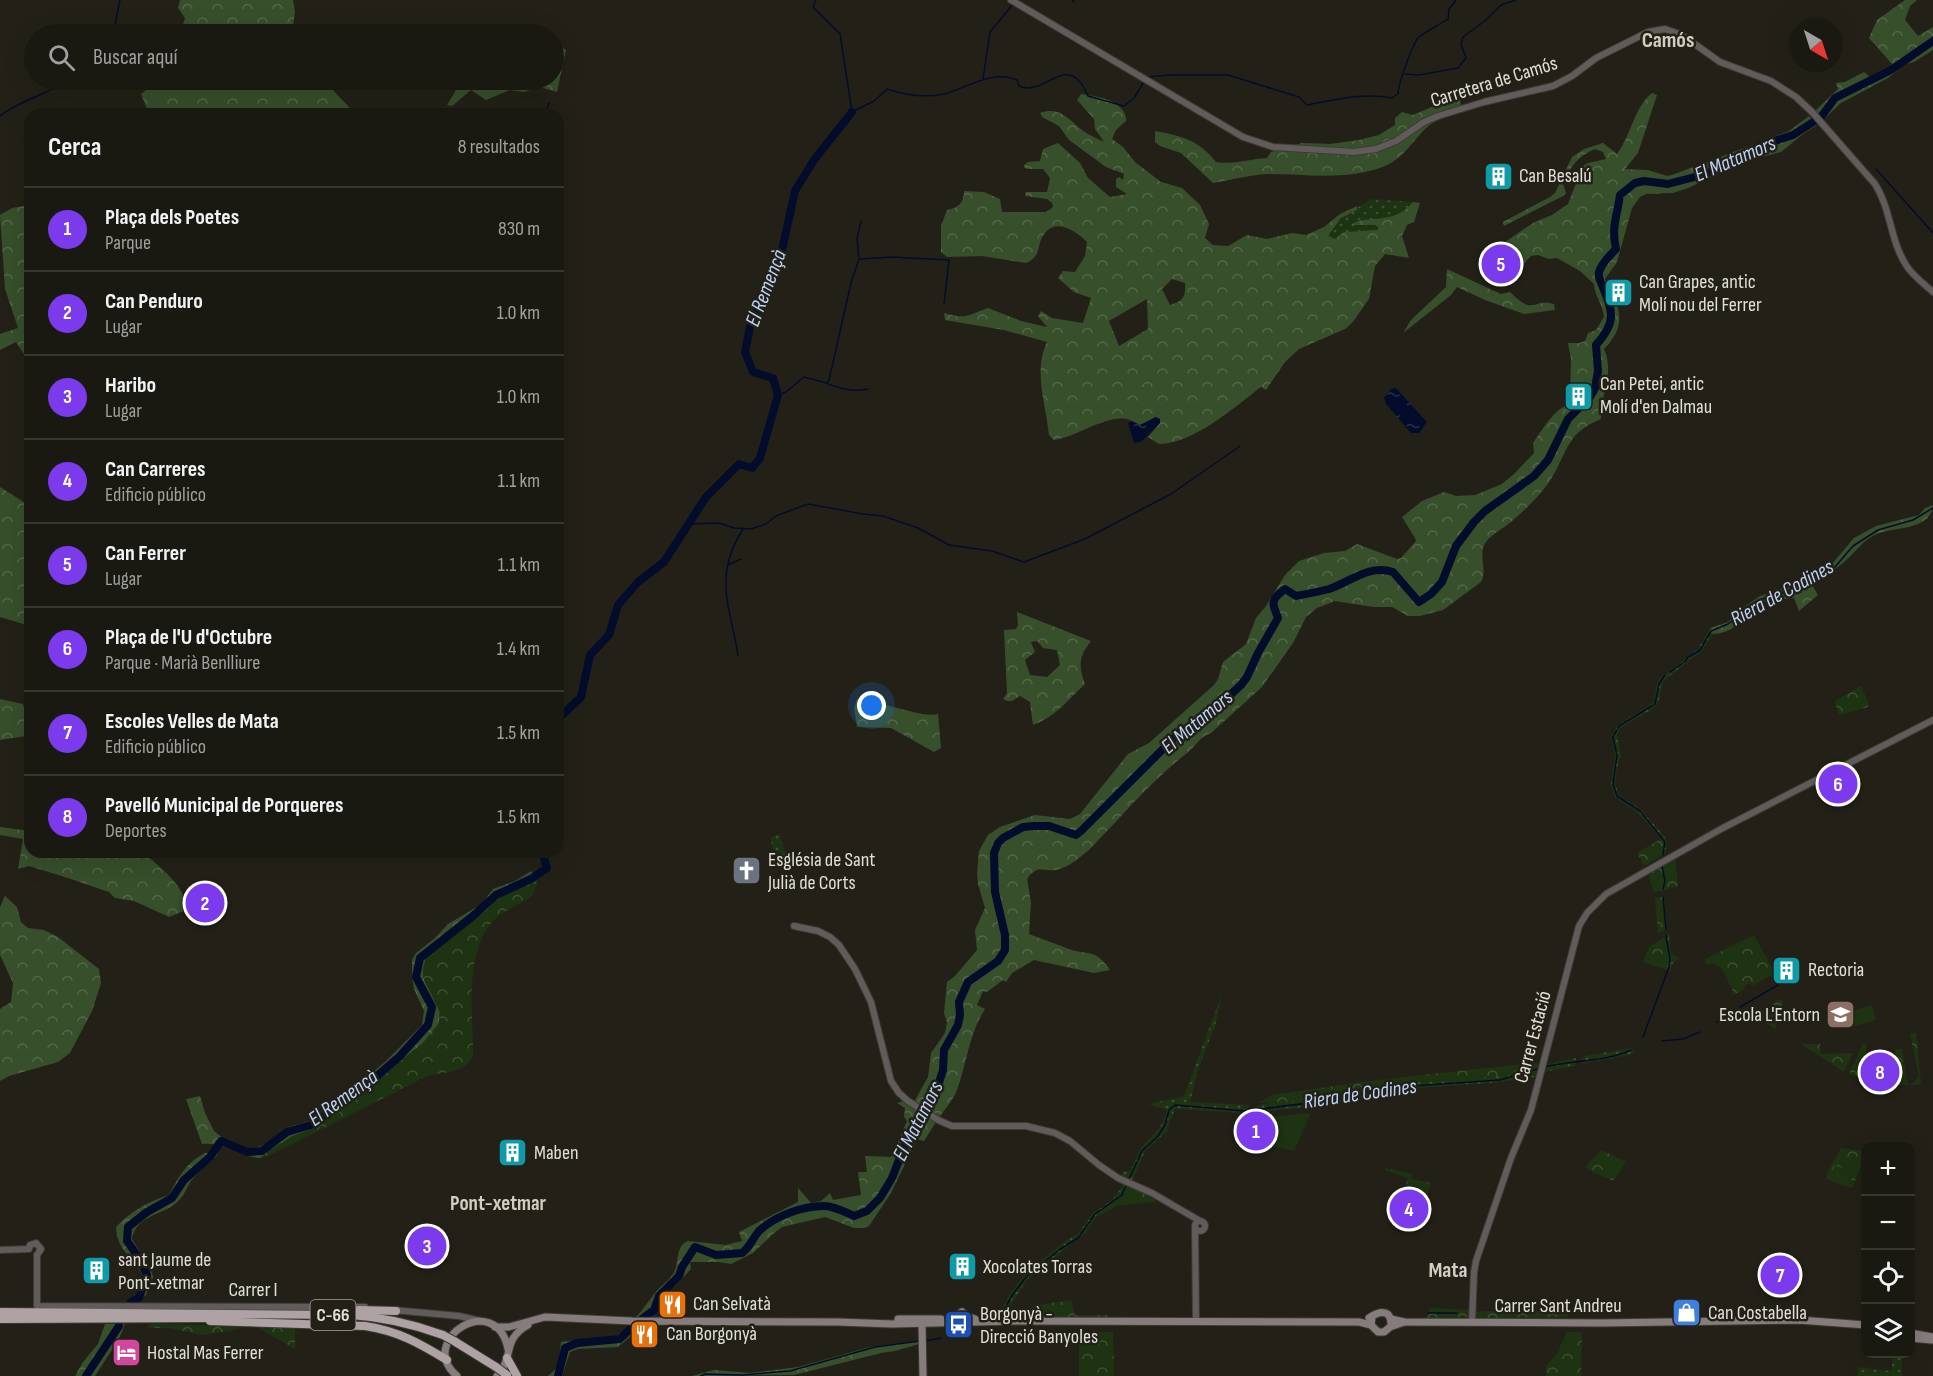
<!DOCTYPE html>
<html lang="es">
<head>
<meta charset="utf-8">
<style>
	body { margin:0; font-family:"Sofia Sans Condensed",sans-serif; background:#23221a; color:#f1f3f6 }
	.controls { position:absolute; right:18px; bottom:18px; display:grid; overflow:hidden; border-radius:12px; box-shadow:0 6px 24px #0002 }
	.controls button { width:54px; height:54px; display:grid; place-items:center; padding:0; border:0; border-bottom:2px solid #383831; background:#1a1911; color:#f1f3f6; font:30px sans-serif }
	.compass { position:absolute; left:1789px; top:18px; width:54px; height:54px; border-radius:50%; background:#1a1911; box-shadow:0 6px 24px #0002; rotate:141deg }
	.you { position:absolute; left:872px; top:706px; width:21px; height:21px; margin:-15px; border:4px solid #fff; border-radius:50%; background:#1a73e8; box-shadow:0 0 0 9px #1a73e833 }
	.badge { display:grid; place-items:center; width:39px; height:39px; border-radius:50%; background:#7c3aed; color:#fff; font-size:20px; font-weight:700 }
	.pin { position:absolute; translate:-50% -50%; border:3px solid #fff; box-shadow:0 2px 6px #0006 }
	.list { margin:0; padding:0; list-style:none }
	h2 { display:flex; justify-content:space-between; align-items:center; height:78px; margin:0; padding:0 24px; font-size:26px }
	h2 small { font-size:20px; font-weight:400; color:#9fa09f }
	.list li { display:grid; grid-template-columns:39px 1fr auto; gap:18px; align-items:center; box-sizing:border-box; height:84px; padding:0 24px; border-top:2px solid #383831 }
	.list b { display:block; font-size:22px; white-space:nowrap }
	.list p { margin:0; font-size:20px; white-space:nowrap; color:#9fa09f }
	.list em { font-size:20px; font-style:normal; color:#9fa09f }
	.icon { flex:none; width:33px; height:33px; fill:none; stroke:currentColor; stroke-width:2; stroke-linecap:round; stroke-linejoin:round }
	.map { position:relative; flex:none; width:1933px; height:1376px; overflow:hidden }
	.search { position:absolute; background:#1a1911; box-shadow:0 6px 24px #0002; left:24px; top:24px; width:540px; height:66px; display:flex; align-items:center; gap:15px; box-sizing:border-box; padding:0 21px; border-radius:33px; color:#9fa09f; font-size:22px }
	.panel { position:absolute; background:#1a1911; box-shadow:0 6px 24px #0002; left:24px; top:108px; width:540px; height:750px; border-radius:18px }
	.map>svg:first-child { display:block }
</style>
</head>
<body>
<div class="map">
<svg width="1933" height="1376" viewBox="0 0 1933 1376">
	<defs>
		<pattern id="grass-dots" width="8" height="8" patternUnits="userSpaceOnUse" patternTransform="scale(1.5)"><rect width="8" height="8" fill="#1d3312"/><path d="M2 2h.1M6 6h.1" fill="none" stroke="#3e5034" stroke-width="1.8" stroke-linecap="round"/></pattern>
		<pattern id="forest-crowns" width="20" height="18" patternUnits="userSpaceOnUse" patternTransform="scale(1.5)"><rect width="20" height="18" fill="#374f2b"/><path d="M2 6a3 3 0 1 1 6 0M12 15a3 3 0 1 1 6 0" fill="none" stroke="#546849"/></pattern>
		<pattern id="park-crowns" width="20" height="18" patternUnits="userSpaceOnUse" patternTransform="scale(1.5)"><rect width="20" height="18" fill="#1d3312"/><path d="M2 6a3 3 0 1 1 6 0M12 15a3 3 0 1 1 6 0" fill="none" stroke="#3e5034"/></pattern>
		<pattern id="water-ripples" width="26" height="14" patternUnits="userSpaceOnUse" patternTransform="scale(1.5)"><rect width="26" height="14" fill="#030d2b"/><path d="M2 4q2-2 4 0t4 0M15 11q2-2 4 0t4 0" fill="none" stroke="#273049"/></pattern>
	</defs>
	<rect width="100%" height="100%" fill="#232117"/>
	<!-- grass -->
	<g fill="url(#grass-dots)">
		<path d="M1371,199L1413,202C1399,218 1379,218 1361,226L1379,225L1378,230L1353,232L1335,240L1328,236L1341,218Z"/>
		<path d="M1709,631L1713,634L1702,651L1663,681L1658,704L1651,710L1620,728L1617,735L1621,755L1616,772L1615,784L1619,795L1641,810L1664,836L1667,842L1665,853L1662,855L1664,842L1638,813L1615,797L1611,784L1615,755L1612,736L1618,725L1654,702L1657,683L1660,679L1698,649Z"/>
		<path d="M779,834L788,860L778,864L770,838Z"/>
		<path d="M1222,994L1215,1026L1198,1070L1190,1102L1250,1105L1245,1113L1175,1109L1166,1132L1145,1151L1132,1181L1122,1175L1124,1171L1130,1172C1134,1163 1137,1154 1143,1146C1153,1134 1164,1127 1167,1110L1165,1109L1148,1104L1184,1096Z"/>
		<path d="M1632,1048L1634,1052L1629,1055L1581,1064L1583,1057L1585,1056Z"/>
		<path d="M1575,1058L1576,1059L1575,1066L1544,1072L1548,1064Z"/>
		<path d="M1539,1064L1535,1077L1491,1083L1417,1088L1390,1095L1356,1097L1321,1105L1255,1113L1260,1104C1294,1101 1326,1099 1359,1092L1361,1087L1391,1088L1416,1082L1490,1077Z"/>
		<path d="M1124,1184L1130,1187L1125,1195L1113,1208L1096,1217L1086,1232L1027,1280L1009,1308L995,1319L1002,1311L1009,1295L1025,1274L1064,1242L1078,1234L1093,1213L1112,1200Z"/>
		<path d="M1893,1357L1902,1358V1376H1857L1859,1367L1891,1371Z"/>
	</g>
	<!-- forest -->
	<g fill="url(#forest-crowns)" fill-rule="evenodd">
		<path d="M180,0H293L295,12L292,34H180L185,18L178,8Z"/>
		<path d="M1905,0H1917L1910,6L1905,20L1918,36L1933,27V50L1914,62L1906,64L1888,78L1841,103L1823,120L1815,111L1838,89L1836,83L1845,82L1864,72L1870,77L1886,70L1892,64L1869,38L1877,20Z"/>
		<path d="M554,42L566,50L557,92L540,87L524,92L510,90L486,100L471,90L452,106L447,105L462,80H554Z"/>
		<path d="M164,80H323L350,108L347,114H149L141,94L150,87L164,86Z"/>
		<path d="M1652,93L1657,95L1638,153L1625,169L1648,170L1667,176L1672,175L1789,131L1809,116L1817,125L1803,134L1781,152L1746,161L1688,188L1673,193L1646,194L1640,197L1632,208L1617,262L1605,279C1619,305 1629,324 1604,349C1615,374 1600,394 1601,419C1563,434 1568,456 1547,485C1537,498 1524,511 1511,522C1504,528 1492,534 1486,542C1477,553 1488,570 1481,582L1443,610L1420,616H1408L1392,607H1373L1335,601L1317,608L1306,617L1293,643L1262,687L1211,733C1199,737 1196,746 1187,753C1151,781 1121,817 1089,850C1080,857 1068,868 1056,870C1041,872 1038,864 1027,879L1031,902L1029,934C1042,939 1056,944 1069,949C1090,956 1095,948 1110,970L1094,973L1034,960L1012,973L1006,982L1003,980L987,992L983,991L977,1005L985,1009C969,1033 967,1063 957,1090C953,1101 945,1108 939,1118L914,1102L928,1077L931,1053L945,1033L947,1023L944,1013L947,982L955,976L977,950L975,930L985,908L978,884L977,874L979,851L988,835L1000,827L1035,815L1070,819L1080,814L1128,754L1149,743L1214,685L1218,679L1223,662L1246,644L1256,618L1266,606L1285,575L1299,561L1324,553L1345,551L1357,544L1397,559L1401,558L1416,541L1415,538L1402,517L1422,501L1444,492L1456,496L1475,495L1502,484L1515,473L1534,453L1533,443C1545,426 1558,401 1581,402L1584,389L1579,388L1574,393L1570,392L1571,360L1568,343H1579L1585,341L1588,333L1596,330L1604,317C1603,305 1594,294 1594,284L1580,271L1557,258L1549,259L1538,255L1531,256L1525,262L1521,276L1507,256L1505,242L1533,223L1552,215L1568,204L1583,166L1588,163L1606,159L1603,152L1595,149C1577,157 1571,166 1563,184L1566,193L1563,196L1504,226L1503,222L1550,197L1555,193L1572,157L1584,149L1603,143L1617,154C1631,136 1634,107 1652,93Z"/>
		<path d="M1081,94C1097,96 1127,101 1126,121L1116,130L1112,139L1123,147L1135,162L1161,182L1182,188L1200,205L1209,224L1205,238L1213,245L1228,246L1247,235L1267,239L1292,233L1306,235L1324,227L1340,214L1357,206V210L1341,218L1328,236L1335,239L1344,232L1378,230V225H1351C1369,213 1391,227 1413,202L1420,203L1414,222L1407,225L1402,236L1409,258L1385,254L1375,266L1369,299L1352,323L1345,329L1299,349L1285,362L1266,390L1261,387C1233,408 1195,443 1159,444L1148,437L1160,423L1156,417L1140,425C1135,423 1131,420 1127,419C1105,415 1077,437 1054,440L1049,435C1046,405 1033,370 1047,342L1004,330L945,320L944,313C967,320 967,315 988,308L1021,321L1047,327L1038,316L1041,311L1052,318L1083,323L1091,298L1074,292L1058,278L1063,271L1075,272L1085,256L1087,242C1076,231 1055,216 1043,236C1036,247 1042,256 1026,263L982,256L947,257L941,252V226L947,210C958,208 964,203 964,191L984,192L1000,199L1002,212H1046L1053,207L1052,203L1047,199L1025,196L1026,192H1047L1050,178L1043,169H1027L1024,167V165L1028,162L1040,161L1043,149L1058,143L1080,163L1088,178L1110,197L1127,194L1116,187V179L1119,177L1123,180L1124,174L1106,167L1069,140L1059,126L1042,117L1040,113C1060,106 1068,119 1082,130C1088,135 1097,138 1104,142L1095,129L1094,119L1077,100ZM1172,279L1185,283C1186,297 1183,301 1170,305L1162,289ZM1147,299L1148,329L1119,346L1109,321Z"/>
		<path d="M1455,97L1460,100L1462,112C1449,116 1435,119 1425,129C1413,141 1402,159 1385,166C1347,181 1307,174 1267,174C1250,175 1231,180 1213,183L1181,153L1160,146L1155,142V131C1181,136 1199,140 1216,162C1231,165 1250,159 1267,158L1271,152L1302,143L1330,144L1359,140L1379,135L1395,125V118L1402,112L1413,115Z"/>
		<path d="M30,205V363L16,342L0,350V334L18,328L5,289L0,215L12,208Z"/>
		<path d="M1447,269L1501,294L1510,292C1535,317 1532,298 1554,304L1555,310L1524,314L1485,300L1457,287L1451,295L1403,333L1411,320L1446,287Z"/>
		<path d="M0,487L30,506V626L0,617Z"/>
		<path d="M1933,505C1931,530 1896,527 1879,533C1863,539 1855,553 1843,563C1833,571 1823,577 1812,585L1818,595L1799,611L1794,598C1785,600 1774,598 1765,602C1743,610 1743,632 1713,634L1709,631L1711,628L1728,622L1744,607L1760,596L1798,584L1827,570L1854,538L1876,526L1919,515L1925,508Z"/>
		<path d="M1017,612L1091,641C1079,656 1078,666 1085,684C1070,698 1054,718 1033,725L1030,702L1020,696L1012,701H1007L1003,699L1007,693L1004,630L1016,629L1018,625ZM1037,641L1043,648L1057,650L1060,665L1047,677L1030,675L1025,660L1035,652L1031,642Z"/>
		<path d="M0,699L23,704L28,723L26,736L0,740Z"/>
		<path d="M857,699C878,700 924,719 938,714L941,748L934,752L891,728L857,727L854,708Z"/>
		<path d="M0,827L30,831V852H142C162,868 182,884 189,909L169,917L134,901L115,898L109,892L68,878L29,866L18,869L23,839L0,835Z"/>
		<path d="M531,871L538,879L533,883L503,896L494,902L486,911L464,926L426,957L423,977L440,1012L439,1023L433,1032L422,1044L315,1128L293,1136L269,1151L261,1158C240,1158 224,1141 202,1144L186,1099L200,1096L205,1113L214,1131L224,1139L249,1149L261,1146L280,1136L289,1127L313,1120L317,1114L343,1097L386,1061L422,1025L424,1011L414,989L412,976V960L416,953L435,938L448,924L482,904L493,889L515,881Z"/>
		<path d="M5,896L17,907L21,922L28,928L44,930L58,937L99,969L101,983L92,1011L70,1053L58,1062L9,1076L0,1081V1009L11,1002L13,983L0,955V907Z"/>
		<path d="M903,1101L936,1122L924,1141L917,1139L891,1193L869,1226L865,1228H854L825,1217L782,1227L773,1234L753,1253L731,1264L719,1262H690L691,1269L675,1286L666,1291L652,1318H635C643,1310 649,1300 656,1292C662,1284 672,1279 675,1270C679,1259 676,1246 688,1241L726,1245L742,1241L739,1232L798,1202V1188L811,1203L821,1201L830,1193L833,1200L861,1195L858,1172H867L865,1156L891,1157L907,1121L904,1117L905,1108L897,1103Z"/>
		<path d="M205,1153L218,1154C212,1162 203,1167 197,1174C187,1183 186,1196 175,1204C159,1216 136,1216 132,1239L151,1270L153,1277L146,1295L136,1303L125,1304L138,1295L143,1277C135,1256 117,1253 116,1227C130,1212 149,1201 169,1195C179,1176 186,1163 205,1153Z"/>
		<path d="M105,1324H125L119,1339L95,1376H75L83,1362L98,1344Z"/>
		<path d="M629,1325H644L618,1347L578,1349L570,1352L562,1376H548L558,1367L561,1342L615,1336L623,1333Z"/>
		<path d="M919,1341V1344L895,1351L881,1353L794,1375L692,1376L714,1370L750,1373L798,1367L870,1347Z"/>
	</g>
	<!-- park -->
	<g fill="url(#park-crowns)">
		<path d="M1861,686L1869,704L1868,707L1841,715L1838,713L1835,701Z"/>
		<path d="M1847,773L1850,783L1839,786L1840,790L1831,794L1827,783Z"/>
		<path d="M1661,839L1664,842L1662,855L1644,866L1637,853Z"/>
		<path d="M1675,857L1678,886L1654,893L1648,874Z"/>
		<path d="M538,879L533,895C522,904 508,908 497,917C463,949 473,1012 473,1055C465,1075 443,1071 425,1077L273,1154L261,1158L269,1151L293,1136L315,1128L422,1044L439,1023L440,1012L423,977V969L426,957L464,926L486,911L494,902L503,896L533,883Z"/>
		<path d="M1664,896L1667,929L1658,933L1655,899Z"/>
		<path d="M1669,934L1671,954L1679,958L1673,963L1670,971L1643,962L1649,947Z"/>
		<path d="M1754,935L1775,973L1752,986L1750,983L1744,986L1745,989L1731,996L1733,991L1722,969L1713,963L1707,965L1705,959Z"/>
		<path d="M1780,999L1783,1002L1775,1029L1756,1016V1014Z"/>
		<path d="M1916,1033L1921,1083L1919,1085H1880L1849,1074L1863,1044H1866V1080H1894L1895,1049H1902L1908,1085L1912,1084L1919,1076L1910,1034Z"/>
		<path d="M1801,1044H1820V1054L1853,1053L1844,1072Z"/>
		<path d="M1532,1063L1539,1064L1490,1077L1416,1082L1391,1088L1364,1090L1361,1087L1356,1093L1306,1101L1258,1103L1272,1095L1285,1093L1377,1080Z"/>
		<path d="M1269,1117L1270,1128L1264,1144L1241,1138L1251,1119Z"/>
		<path d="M1841,1148L1864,1151L1865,1153L1853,1187L1850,1188L1827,1179L1826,1176Z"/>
		<path d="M1601,1150L1625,1161L1626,1162L1613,1181L1587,1169L1586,1166Z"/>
		<path d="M1385,1168L1412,1174L1411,1179L1431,1183L1419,1221L1415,1219L1421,1202L1415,1200L1416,1196L1403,1192L1408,1178L1385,1170Z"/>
		<path d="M1130,1187L1156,1199L1154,1202L1114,1206L1122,1199Z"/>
		<path d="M1071,1300L1075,1315H1108V1318H1010C1020,1305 1055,1303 1071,1300Z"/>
		<path d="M1430,1308L1469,1310L1468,1317L1427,1318Z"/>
		<path d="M1489,1311H1568V1317L1477,1318L1476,1316L1475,1312Z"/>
		<path d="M150,1324L247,1326L231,1331L202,1335L170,1328H147Z"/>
		<path d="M260,1327H295V1349L260,1329Z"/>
		<path d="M1079,1332H1113L1114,1376H1079Z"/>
		<path d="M1567,1332H1582L1581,1376H1546V1366L1556,1355Z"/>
	</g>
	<!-- pitch -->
	<g fill="#1d3312">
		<path d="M1872,1005L1876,1020L1847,1028L1842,1014Z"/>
		<path d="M1309,1113L1310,1115L1294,1151L1264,1144L1270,1128L1269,1117Z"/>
		<path d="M1835,1165L1854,1172L1850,1184L1830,1177Z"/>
	</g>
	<!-- water -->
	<g fill="url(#water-ripples)">
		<path d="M1396,388L1427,422L1419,433H1411L1386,404L1384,398L1391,389Z"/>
		<path d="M1156,417L1160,419V423L1141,442L1134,443L1128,423L1132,421L1140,425Z"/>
	</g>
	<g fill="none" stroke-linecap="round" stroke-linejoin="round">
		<!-- stream -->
		<g stroke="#030d2b" stroke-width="1.5">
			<path d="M816,0L813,7L840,34L852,112L874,101L887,89C905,95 925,98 944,94C967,88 993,69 1017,80L1019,86C1045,98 1068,48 1088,96L1124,106L1134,98L1143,83"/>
			<path d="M1072,0L1074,2"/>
			<path d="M113,34L120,0"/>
			<path d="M1405,74L1419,75L1458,68L1466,58L1461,44L1463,37L1486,20L1501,5L1516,0"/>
			<path d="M1148,77L1170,75H1228L1299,97L1307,105C1335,100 1364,92 1392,98L1398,94C1398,85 1413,42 1419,37C1428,30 1439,25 1448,19L1449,9L1456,0"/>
			<path d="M983,79L990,32L1014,3"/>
			<path d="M545,114L549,103"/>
			<path d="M0,116C20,100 47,95 68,80"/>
			<path d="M1876,169L1933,233"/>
			<path d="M558,241L562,251L558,265"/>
			<path d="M860,259L892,257L949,260L944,304"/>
			<path d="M828,384C842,389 853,392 868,389"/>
			<path d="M778,395L786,392L804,377L827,383L829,380L851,283L859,259L857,238L861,221"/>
			<path d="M689,524L719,523L734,528L751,529L766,524L776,516L808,504L863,514L883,516L918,528L949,545L992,551L1024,562L1085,539L1171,494L1240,446"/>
			<path d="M728,565L741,559"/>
			<path d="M738,655C730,607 713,575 743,529"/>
			<path d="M1670,672L1686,661L1687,658L1700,650L1711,631L1728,624L1762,599L1799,588L1819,577L1835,567L1853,546L1878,530L1913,520L1933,508"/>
			<path d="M1663,855L1665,842L1640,811L1617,796L1613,784L1617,755L1613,737L1619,726L1655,704L1659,684L1665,675"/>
			<path d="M1662,866L1665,881L1663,889"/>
			<path d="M1663,897L1666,929"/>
			<path d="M1740,1007L1785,981"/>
			<path d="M1717,1022L1735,1013"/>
			<path d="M1643,1037L1669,967L1670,959L1666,936"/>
			<path d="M1662,1041L1683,1039L1700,1032"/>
			<path d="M1545,1067C1574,1060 1605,1062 1631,1050"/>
			<path d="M1129,1179L1142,1151L1158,1136L1165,1125L1169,1110L1175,1105L1245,1111L1341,1099L1367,1093L1393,1092L1413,1086L1500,1080L1541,1068"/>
			<path d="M1002,1313L1013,1294L1026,1277L1059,1250L1078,1238L1095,1214L1122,1195L1126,1185"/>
			<path d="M1428,1313H1457"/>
			<path d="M925,1341L941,1338"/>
			<path d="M701,1376L705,1374L742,1375L790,1371L875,1347L920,1341"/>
		</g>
		<!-- river -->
		<g stroke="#030d2b" stroke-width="8">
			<path d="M558,719L581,697L590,655L609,635L618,605L638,582L664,562L706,497L739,464L752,468L760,458L778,395L773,378L753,372L745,352L750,327L779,264L795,191L814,160L852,112"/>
			<path d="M131,1302L139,1298L147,1275L139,1258L127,1241L128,1227L147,1212L172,1198L184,1180L210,1157L221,1141L247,1152L262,1151L287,1132L311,1125L363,1088L399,1057L428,1025L432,1007L416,977L420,958L473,916L496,895L531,879L547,868L542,852"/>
			<path d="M86,1376L119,1326"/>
			<path d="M558,1376L565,1348L577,1343L620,1339L634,1325L654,1310L659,1296L679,1276L682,1267L695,1247L716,1255L742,1253C750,1247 753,1238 759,1231C775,1216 802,1206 824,1206C834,1206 845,1212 854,1216L867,1211L880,1198L892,1178L908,1137L936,1092L943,1070L944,1050L958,1025L960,1015L959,1002L968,982L998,961L1005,950V935L995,892L994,853L998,843L1003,838L1023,827L1034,826H1049L1076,835L1081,831L1176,736L1214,710L1241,685L1247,677L1258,653L1278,618C1272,603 1270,600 1285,589L1296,596C1307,594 1318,592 1329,589C1350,582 1369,564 1393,572L1419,602L1431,594L1442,582L1456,546L1474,522L1485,511L1534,476L1548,460L1568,419L1590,397L1595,388L1598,371L1596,345C1617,322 1613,311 1602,285C1600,281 1598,277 1599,272C1601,264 1610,255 1616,249C1611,227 1617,217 1620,195L1635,183L1644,181L1668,184L1706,174L1732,163L1759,146L1793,135L1821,117L1835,98L1891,70L1933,41"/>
		</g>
		<defs>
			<g id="tertiary">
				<path d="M1011,0L1243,137L1273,147L1354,152L1376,149L1396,141L1424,122L1438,116L1484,102L1553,86L1572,76L1596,58L1648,32L1665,29L1682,35L1720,62L1771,81L1796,97L1812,112L1875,184C1891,209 1890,240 1906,265C1912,275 1924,284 1933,292"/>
				<path d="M794,926L818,931L830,937L839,945L855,969L871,1002L891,1081L899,1093L908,1101L938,1120L952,1126H1026L1055,1133L1070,1141L1099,1165L1118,1178L1152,1193L1200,1221"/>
				<circle cx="1200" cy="1226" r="5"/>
				<path d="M1195,1228L1196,1322"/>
				<path d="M0,1250L29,1249L30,1245L36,1243L41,1249L37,1255"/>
				<path d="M37,1255V1306L365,1307"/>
				<path d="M393,1310L459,1316L481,1321"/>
				<path d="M1472,1322L1474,1272L1476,1261L1511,1158L1531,1110L1579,926L1587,913L1606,894L1721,829L1933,720"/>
			</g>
			<g id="secondary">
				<path d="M962,1312L969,1317L975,1319"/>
				<path d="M1372,1317L1371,1325L1378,1332H1384L1390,1327L1404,1322"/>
				<path d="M1369,1318C1378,1312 1390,1308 1391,1323"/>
				<path d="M898,1319H941"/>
				<path d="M949,1319L962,1312"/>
				<path d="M1391,1319L1404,1322L1602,1323L1799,1320L1866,1325"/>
				<path d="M922,1324L923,1376"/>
				<path d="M495,1327H509L545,1317L632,1321L839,1322L892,1324L1016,1321L1359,1322L1371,1325"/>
				<path d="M1910,1333L1933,1337"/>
				<path d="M1910,1338L1932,1340"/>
				<path d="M457,1376C415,1340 496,1289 508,1349"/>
				<path d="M497,1376C515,1357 501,1340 528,1325"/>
			</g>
			<g id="trunk">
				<path d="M359,1310L396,1311"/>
				<path d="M0,1312L351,1315C383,1317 413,1324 443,1335"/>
				<path d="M0,1319L216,1318"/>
				<path d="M210,1321L365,1326C398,1331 419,1343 447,1360"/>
				<path d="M454,1341L496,1367"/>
				<path d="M507,1358L517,1376"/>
			</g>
		</defs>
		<!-- tertiary casing -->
		<use href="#tertiary" stroke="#3d3c32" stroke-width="8"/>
		<!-- secondary casing -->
		<use href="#secondary" stroke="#3d3c32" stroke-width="9"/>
		<!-- trunk casing -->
		<use href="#trunk" stroke="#3d3c32" stroke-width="10"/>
		<!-- tertiary -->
		<use href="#tertiary" stroke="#615b5c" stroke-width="6"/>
		<!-- secondary -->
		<use href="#secondary" stroke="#867c7e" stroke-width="7"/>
		<!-- trunk -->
		<use href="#trunk" stroke="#afa2a4" stroke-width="8"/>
		<defs>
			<g id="trunk-bridge">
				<path d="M443,1335L454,1341"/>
				<path d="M496,1367L507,1375"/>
			</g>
		</defs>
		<!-- trunk-bridge casing -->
		<use href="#trunk-bridge" stroke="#3d3c32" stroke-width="10" stroke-linecap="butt"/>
		<!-- trunk-bridge -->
		<use href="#trunk-bridge" stroke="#afa2a4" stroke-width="8"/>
	</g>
	<!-- icons -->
	<defs>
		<symbol id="building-square" viewBox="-11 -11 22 22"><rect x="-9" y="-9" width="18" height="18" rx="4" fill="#0f9aa8" stroke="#232117"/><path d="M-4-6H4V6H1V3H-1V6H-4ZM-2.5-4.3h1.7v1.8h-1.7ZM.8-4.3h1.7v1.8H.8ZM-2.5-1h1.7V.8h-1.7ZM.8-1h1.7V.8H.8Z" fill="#fff"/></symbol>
		<symbol id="church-square" viewBox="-11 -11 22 22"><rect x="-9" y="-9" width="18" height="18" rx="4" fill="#6b7280" stroke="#232117"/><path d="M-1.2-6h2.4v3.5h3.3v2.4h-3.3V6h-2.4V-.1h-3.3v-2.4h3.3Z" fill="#fff"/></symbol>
		<symbol id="school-square" viewBox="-11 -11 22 22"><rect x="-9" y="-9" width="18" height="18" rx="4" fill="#8d6e63" stroke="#232117"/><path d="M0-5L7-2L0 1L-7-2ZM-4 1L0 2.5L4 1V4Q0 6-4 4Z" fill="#fff"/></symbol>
		<symbol id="restaurant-square" viewBox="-11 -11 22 22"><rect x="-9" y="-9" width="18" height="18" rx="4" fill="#e8710a" stroke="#232117"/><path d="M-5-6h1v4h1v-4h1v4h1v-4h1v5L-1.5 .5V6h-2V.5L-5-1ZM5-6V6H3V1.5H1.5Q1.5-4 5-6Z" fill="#fff"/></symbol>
		<symbol id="shop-square" viewBox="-11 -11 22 22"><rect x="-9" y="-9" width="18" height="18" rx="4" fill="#3f7fe0" stroke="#232117"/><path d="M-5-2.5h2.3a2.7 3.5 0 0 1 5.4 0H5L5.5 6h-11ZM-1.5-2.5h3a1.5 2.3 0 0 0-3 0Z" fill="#fff"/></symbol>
		<symbol id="bus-square" viewBox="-11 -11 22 22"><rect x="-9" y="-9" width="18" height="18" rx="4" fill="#1a4fb4" stroke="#232117"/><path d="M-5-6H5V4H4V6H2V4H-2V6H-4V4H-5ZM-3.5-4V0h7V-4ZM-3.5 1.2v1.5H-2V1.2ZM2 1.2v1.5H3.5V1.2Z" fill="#fff"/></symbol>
		<symbol id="hotel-square" viewBox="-11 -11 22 22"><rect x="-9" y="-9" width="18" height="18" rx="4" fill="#d1479c" stroke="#232117"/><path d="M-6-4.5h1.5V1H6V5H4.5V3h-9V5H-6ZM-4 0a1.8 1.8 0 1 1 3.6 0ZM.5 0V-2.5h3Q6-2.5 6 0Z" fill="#fff"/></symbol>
	</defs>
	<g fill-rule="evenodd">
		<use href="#building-square" x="1482" y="160" width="33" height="33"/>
		<use href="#building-square" x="1602" y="276" width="33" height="33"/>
		<use href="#building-square" x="1562" y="380" width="33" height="33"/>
		<use href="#church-square" x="730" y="854" width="33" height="33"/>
		<use href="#building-square" x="1770" y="954" width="33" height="33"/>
		<use href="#school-square" x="1824" y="998" width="33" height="33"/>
		<use href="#building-square" x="496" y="1136" width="33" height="33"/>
		<use href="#building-square" x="946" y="1250" width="33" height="33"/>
		<use href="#building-square" x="80" y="1254" width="33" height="33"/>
		<use href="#restaurant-square" x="656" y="1288" width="33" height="33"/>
		<use href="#shop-square" x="1670" y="1296" width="33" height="33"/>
		<use href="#bus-square" x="942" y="1308" width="33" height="33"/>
		<use href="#restaurant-square" x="628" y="1318" width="33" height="33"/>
		<use href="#hotel-square" x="110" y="1336" width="33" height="33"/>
	</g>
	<g text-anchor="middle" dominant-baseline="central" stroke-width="5" stroke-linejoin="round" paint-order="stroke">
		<!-- shield labels -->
		<rect fill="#232117" stroke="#a7a69e" stroke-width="1.5" x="310.5" y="1300" width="45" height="30" rx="4.5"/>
		<g font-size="18" font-weight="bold" fill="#e0dfd8">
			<text x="333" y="1315">C-66</text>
		</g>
		<!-- street labels -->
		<g font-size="20" fill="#e0dfd8" stroke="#232117">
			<text transform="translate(1494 82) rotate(-17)">Carretera de Camós</text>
			<text transform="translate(1533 1037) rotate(-75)">Carrer Estació</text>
			<text x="253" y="1290">Carrer I</text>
			<text x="1558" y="1306">Carrer Sant Andreu</text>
		</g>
		<!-- poi labels -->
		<g font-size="20" fill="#e0dfd8" stroke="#232117" text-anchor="start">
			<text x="1519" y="176">Can Besalú</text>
			<text x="1639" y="282">Can Grapes, antic<tspan x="1639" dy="23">Molí nou del Ferrer</tspan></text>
			<text x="1600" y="384">Can Petei, antic<tspan x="1600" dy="23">Molí d'en Dalmau</tspan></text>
			<text x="768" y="860">Església de Sant<tspan x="768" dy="23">Julià de Corts</tspan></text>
			<text x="1808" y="970">Rectoria</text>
			<text x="1820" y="1015" text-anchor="end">Escola L'Entorn</text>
			<text x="534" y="1153">Maben</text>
			<text x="118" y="1260">sant Jaume de<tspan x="118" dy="23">Pont-xetmar</tspan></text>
			<text x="983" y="1267">Xocolates Torras</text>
			<text x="693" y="1304">Can Selvatà</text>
			<text x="1708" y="1313">Can Costabella</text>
			<text x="980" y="1314">Borgonyà -<tspan x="980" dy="23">Direcció Banyoles</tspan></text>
			<text x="666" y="1334">Can Borgonyà</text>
			<text x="147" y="1353">Hostal Mas Ferrer</text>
		</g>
		<!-- water labels -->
		<g font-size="21" font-style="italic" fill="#bed1f7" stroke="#232117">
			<text transform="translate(1735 159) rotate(-23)">El Matamors</text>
			<text transform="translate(766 288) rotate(-69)">El Remençà</text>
			<text transform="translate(1782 593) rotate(-29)">Riera de Codines</text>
			<text transform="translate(1197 722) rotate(-40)">El Matamors</text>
			<text transform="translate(1360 1094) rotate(-8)">Riera de Codines</text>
			<text transform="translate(343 1098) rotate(-36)">El Remençà</text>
			<text transform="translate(918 1121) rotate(-63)">El Matamors</text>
		</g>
		<!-- neighbourhood labels -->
		<g font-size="21" font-weight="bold" fill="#d1cfc2" stroke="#232117">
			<text x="498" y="1203">Pont-xetmar</text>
		</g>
		<!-- quarter labels -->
		<g font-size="22" font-weight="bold" fill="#d1cfc2" stroke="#232117">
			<text x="1668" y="40">Camós</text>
			<text x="1448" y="1270">Mata</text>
		</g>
	</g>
</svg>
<div class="controls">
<button>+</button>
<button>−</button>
<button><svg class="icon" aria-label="locate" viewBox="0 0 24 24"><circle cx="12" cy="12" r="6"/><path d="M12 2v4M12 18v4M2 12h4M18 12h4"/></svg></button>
<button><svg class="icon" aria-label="layers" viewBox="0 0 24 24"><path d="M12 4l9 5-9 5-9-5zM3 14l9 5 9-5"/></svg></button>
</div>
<svg class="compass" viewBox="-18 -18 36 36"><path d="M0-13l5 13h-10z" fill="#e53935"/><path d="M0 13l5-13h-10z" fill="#9fa09f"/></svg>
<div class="you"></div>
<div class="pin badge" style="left:1256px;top:1131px">1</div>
<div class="pin badge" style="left:205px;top:903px">2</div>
<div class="pin badge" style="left:427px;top:1246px">3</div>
<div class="pin badge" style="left:1409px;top:1209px">4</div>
<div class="pin badge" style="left:1501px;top:264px">5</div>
<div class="pin badge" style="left:1838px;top:784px">6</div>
<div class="pin badge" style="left:1780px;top:1275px">7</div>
<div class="pin badge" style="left:1880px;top:1072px">8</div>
<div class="search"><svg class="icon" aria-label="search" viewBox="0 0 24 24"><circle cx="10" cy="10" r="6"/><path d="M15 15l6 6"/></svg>Buscar aquí</div>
<section class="panel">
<h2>Cerca<small>8 resultados</small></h2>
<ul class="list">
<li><span class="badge">1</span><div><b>Plaça dels Poetes</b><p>Parque</p></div><em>830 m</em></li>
<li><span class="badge">2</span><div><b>Can Penduro</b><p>Lugar</p></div><em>1.0 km</em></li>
<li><span class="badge">3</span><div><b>Haribo</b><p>Lugar</p></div><em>1.0 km</em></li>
<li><span class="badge">4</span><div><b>Can Carreres</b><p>Edificio público</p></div><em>1.1 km</em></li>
<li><span class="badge">5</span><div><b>Can Ferrer</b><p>Lugar</p></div><em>1.1 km</em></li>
<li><span class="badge">6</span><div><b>Plaça de l'U d'Octubre</b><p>Parque · Marià Benlliure</p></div><em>1.4 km</em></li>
<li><span class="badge">7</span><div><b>Escoles Velles de Mata</b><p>Edificio público</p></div><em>1.5 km</em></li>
<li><span class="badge">8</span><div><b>Pavelló Municipal de Porqueres</b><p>Deportes</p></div><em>1.5 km</em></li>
</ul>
</section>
</div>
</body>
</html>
